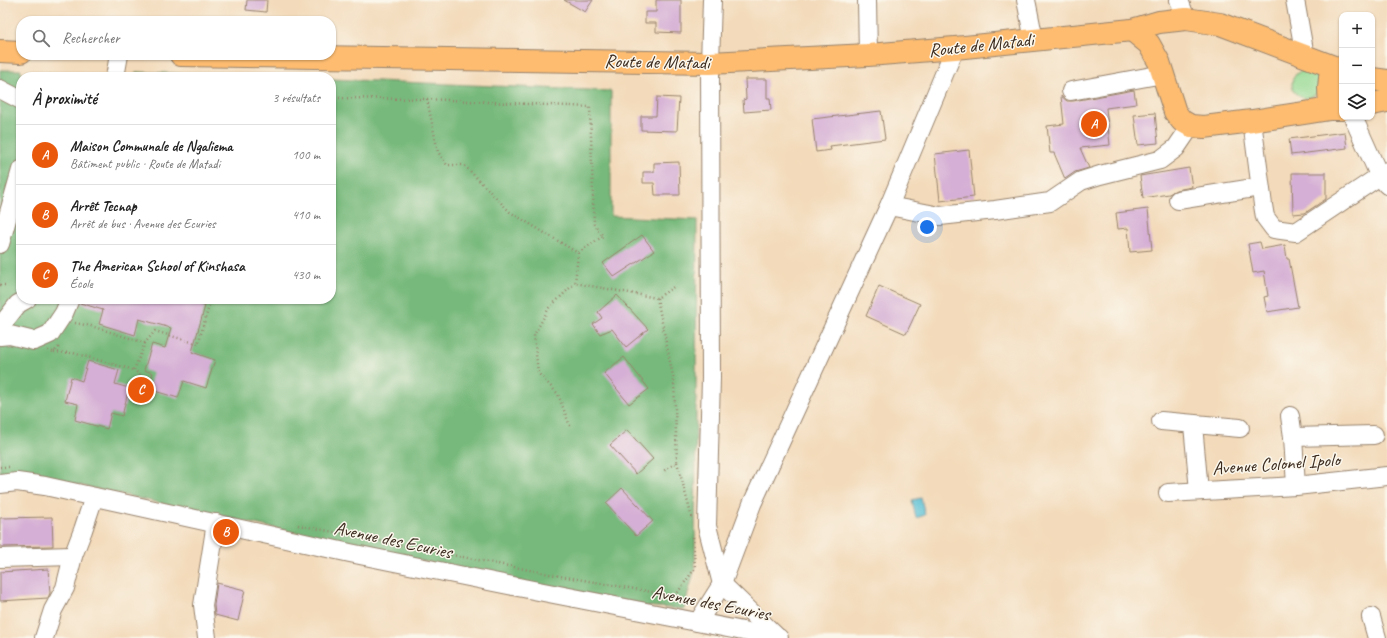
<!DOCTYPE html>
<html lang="fr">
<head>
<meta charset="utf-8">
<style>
	body { margin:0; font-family:Caveat,sans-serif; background:#f6f6f6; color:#222 }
	.controls { position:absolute; right:12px; top:12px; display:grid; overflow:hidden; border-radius:8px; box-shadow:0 1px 3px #0004 }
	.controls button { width:36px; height:36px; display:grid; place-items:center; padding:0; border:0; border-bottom:1px solid #e0e0e0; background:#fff; color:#222; font:20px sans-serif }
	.you { position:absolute; left:927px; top:227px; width:14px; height:14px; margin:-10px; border:3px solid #fff; border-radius:50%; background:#1a73e8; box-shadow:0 0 0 6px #1a73e833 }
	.badge { display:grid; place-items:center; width:26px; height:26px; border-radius:50%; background:#ea580c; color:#fff; font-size:13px; font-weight:700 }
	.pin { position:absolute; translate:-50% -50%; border:2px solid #fff; box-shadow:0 1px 4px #0006 }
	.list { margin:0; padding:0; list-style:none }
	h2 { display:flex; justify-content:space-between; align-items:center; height:52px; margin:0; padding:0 16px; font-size:17px }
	h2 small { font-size:13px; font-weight:400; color:#767676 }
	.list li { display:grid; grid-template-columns:26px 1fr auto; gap:12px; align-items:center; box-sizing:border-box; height:60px; padding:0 16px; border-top:1px solid #e0e0e0 }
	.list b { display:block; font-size:15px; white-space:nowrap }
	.list p { margin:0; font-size:13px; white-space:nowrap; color:#767676 }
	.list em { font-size:13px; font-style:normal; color:#767676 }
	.icon { flex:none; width:22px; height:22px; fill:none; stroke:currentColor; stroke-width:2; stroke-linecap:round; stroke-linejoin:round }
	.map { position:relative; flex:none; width:1387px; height:638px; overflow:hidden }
	.search { position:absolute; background:#fff; box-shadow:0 1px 3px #0004; left:16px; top:16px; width:320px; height:44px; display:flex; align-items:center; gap:10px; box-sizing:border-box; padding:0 14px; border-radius:16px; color:#767676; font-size:15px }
	.panel { position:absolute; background:#fff; box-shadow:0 1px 3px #0004; left:16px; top:72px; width:320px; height:232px; border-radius:16px }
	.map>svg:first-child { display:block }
</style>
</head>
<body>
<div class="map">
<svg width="1387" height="638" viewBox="0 0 1387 638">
	<rect width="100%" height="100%" fill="#fbf7ec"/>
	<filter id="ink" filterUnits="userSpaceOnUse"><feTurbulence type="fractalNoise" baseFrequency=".025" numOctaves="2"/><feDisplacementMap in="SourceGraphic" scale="8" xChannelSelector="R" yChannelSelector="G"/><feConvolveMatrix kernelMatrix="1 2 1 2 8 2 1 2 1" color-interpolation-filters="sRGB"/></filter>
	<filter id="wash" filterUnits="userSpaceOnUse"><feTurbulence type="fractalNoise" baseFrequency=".012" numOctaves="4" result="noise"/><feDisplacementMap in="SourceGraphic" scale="16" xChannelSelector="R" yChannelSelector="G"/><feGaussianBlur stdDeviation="0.9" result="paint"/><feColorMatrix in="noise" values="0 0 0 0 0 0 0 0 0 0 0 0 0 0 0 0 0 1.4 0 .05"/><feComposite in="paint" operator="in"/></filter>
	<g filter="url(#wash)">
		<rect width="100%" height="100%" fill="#f3daba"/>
		<!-- green -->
		<circle fill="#94d992" stroke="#688258" cx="1306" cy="84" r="14"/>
		<!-- forest -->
		<g fill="#77b97c" stroke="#59724d">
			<path d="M0,70H21V299H331V79L611,91V216L697,220L695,568L684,609L642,606L455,568L42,477L7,473L0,474Z"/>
			<path d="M137,72L282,77H133Z"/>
		</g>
		<!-- water -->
		<path fill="#57bfd4" stroke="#497479" d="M921,498L925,515L916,518L912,500Z"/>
		<g id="blocks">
			<!-- building -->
			<g fill="#d5afd5">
				<path d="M247,0H267L266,12L246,10Z"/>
				<path d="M564,0H593L585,12Z"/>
				<path d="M656,0H681V33L656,32V23H645V12H656Z"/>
				<path d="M745,79H767V98H770L771,110L744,112L743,100L746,99Z"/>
				<path d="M1134,90L1136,104L1106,108L1110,145L1080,148L1089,168L1075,172L1065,179L1054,153H1050L1047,126L1064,124L1061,96L1067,101H1073Z"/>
				<path d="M657,97L679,98L677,131L641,130V116H656Z"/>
				<path d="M881,111L885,139L830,146L831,150L816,152L812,119Z"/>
				<path d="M1155,113L1158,143L1138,145L1134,115Z"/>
				<path d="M1345,132L1347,148L1291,155L1289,139Z"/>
				<path d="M969,150L974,197L940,201L935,154Z"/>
				<path d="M679,162L680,195H655L654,183H643V172H654V163Z"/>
				<path d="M1189,168L1192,187L1176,190L1169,194L1143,198L1140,176Z"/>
				<path d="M1292,173H1326V199L1305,213L1293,214Z"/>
				<path d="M1148,209L1152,250L1130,252L1128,228L1118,229L1116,213Z"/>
				<path d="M642,235L654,251L614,277L603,263Z"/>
				<path d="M1260,242L1262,249L1285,245L1287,259H1289L1298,307L1267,312L1264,297L1268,296L1264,271L1253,273L1248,244Z"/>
				<path d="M879,286L920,304L906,334L866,316Z"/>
				<path d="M617,295L648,329L626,347L612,329L600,334L593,324L602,318L598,312Z"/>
				<path d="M80,299H181L205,306L192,352L215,360L206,388L184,381L178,398L148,389L153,373L144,370L152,344L165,348L171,328L139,319L135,335L99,324L103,310L80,303Z"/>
				<path d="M624,357L649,389L629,404L604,373Z"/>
				<path d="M88,361L119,370L115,384L129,388L122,416L111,413L107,429L75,420L78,404L65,401L71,377L82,381Z"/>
				<path d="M627,430L653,459L636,474L610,445Z"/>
				<path d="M622,488L653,521L636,536L606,503Z"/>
				<path d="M52,517L53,546L0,547V518Z"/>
				<path d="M48,569L50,593L48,598L0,601V572Z"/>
				<path d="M217,583L245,590L238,621L215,615L214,605Z"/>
			</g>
		</g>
	</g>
	<g filter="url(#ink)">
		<use href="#blocks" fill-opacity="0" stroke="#97826c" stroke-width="1"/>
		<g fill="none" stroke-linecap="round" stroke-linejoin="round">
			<defs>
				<g id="minor">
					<path d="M712,0L710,63L711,378L707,526L722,584L778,638"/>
					<path d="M867,0L868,55"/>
					<path d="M1026,0L1034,40"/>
					<path d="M1179,0L1186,19"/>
					<path d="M1295,0L1305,56"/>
					<path d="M115,77L119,55"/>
					<path d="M0,89L21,100"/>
					<path d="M1071,91L1163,74"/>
					<path d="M1353,117L1379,175L1387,185"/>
					<path d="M1252,121L1263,205L1265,217L1274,229L1296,232L1387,171"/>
					<path d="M1178,200L1260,187"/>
					<path d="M889,206L940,216L995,210L1050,202L1081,181L1100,175L1160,160L1176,148L1191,126"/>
					<path d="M0,244L21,170"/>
					<path d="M0,327L18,304L27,299"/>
					<path d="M0,336L10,335L34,341L50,334L64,313L70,299"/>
					<path d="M1290,416L1293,437L1296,486"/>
					<path d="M1161,421L1240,428"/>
					<path d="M1193,425L1199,491"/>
					<path d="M1293,437L1374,435"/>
					<path d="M0,484L17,482L45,486L350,553L523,588L779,638"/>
					<path d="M1168,493L1296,486L1387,476"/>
					<path d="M0,558L73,556"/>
					<path d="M1371,617L1377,638"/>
					<path d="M698,622L722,584L752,504L889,206L955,48"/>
					<path d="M44,638L53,610L65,588L73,556L83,530L94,497"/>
					<path d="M207,638L203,605L216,523"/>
				</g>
				<g id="major">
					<path d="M1132,30L1149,44L1159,62L1175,112L1182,121L1191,126L1204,127L1252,121L1330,109H1342"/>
					<path d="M0,51L21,52"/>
					<path d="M181,55L710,63L868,55L955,48L1132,30L1159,22L1186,19L1220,24L1342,70"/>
					<path d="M1372,79L1387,81"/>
					<path d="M1372,104L1387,101"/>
					<path d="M1330,109L1329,88L1331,67"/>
				</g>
			</defs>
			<!-- minor casing -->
			<use href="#minor" stroke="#97826c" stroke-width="20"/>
			<!-- major casing -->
			<use href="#major" stroke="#97826c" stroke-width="24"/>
			<!-- path -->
			<g stroke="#97826c" stroke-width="2.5" stroke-dasharray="1 3" stroke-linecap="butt">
				<path d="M331,98L427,99L590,107L594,224L603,236L578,253"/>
				<path d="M427,99L438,152L447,165H464L510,212L578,253L575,283L657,298L675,286"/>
				<path d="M0,285H6"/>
				<path d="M657,298L674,381L677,462L662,472"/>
				<path d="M75,323L91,326L145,343L155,331L198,344L211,299"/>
				<path d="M145,343L134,370L150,383"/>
				<path d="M48,351L54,352L59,347"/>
				<path d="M54,352L73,353L134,370"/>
				<path d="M570,426L558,394L538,373L534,335L549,308L575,283"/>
				<path d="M677,462L692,518"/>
				<path d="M0,467H9"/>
				<path d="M298,525L560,576L675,596L695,568L693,537"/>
			</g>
			<!-- minor -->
			<use href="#minor" stroke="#fff" stroke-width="18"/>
			<!-- major -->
			<use href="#major" stroke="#fdbc70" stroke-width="22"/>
		</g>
	</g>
	<g text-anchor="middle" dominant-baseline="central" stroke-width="3" stroke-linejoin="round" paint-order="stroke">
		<!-- street labels -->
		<g font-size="19" fill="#3b2a1e" stroke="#fbf7ec">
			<text transform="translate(981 45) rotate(-6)">Route de Matadi</text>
			<text transform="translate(657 62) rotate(1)">Route de Matadi</text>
			<text transform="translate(1276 464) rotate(-4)">Avenue Colonel Ipolo</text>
			<text transform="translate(393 540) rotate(12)">Avenue des Ecuries</text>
			<text transform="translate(711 603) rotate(11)">Avenue des Ecuries</text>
		</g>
	</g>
</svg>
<div class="controls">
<button>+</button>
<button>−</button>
<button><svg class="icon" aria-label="layers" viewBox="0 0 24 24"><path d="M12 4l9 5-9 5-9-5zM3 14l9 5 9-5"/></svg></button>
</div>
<div class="you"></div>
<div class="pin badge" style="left:1094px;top:124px">A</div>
<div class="pin badge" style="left:226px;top:532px">B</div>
<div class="pin badge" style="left:141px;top:390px">C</div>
<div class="search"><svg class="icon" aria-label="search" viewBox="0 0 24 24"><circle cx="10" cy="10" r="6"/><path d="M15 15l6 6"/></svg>Rechercher</div>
<section class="panel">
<h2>À proximité<small>3 résultats</small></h2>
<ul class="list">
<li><span class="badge">A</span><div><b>Maison Communale de Ngaliema</b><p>Bâtiment public · Route de Matadi</p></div><em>100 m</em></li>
<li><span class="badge">B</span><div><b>Arrêt Tecnap</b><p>Arrêt de bus · Avenue des Ecuries</p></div><em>410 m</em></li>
<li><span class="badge">C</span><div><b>The American School of Kinshasa</b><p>École</p></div><em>430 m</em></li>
</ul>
</section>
</div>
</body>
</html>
